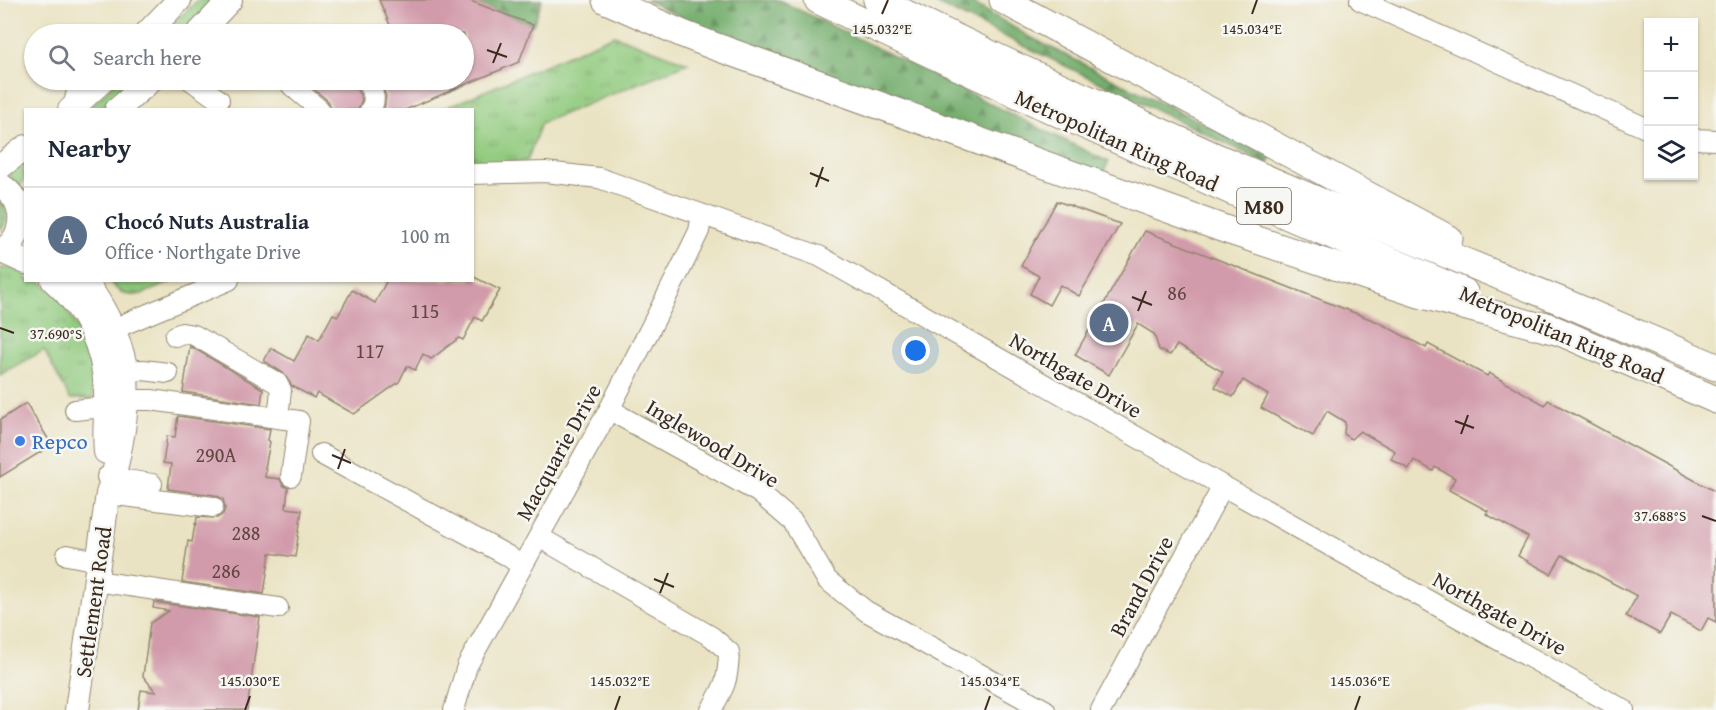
<!DOCTYPE html>
<html lang="en">
<head>
<meta charset="utf-8">
<style>
	body { margin:0; font-family:"Gentium Book Plus",serif; background:#f2f2f3; color:#1f2937 }
	.controls { position:absolute; right:18px; top:18px; display:grid; overflow:hidden; border-radius:0px; box-shadow:0 2px 4px #0004 }
	.controls button { width:54px; height:54px; display:grid; place-items:center; padding:0; border:0; border-bottom:2px solid #e0e1e3; background:#fff; color:#1f2937; font:30px sans-serif }
	.you { position:absolute; left:916px; top:351px; width:21px; height:21px; margin:-15px; border:4px solid #fff; border-radius:50%; background:#1a73e8; box-shadow:0 0 0 9px #1a73e833 }
	.badge { display:grid; place-items:center; width:39px; height:39px; border-radius:50%; background:#b5179e; color:#fff; font-size:20px; font-weight:700 }
	.pin { position:absolute; translate:-50% -50%; border:3px solid #fff; box-shadow:0 2px 6px #0006 }
	.list { margin:0; padding:0; list-style:none }
	h2 { display:flex; justify-content:space-between; align-items:center; height:78px; margin:0; padding:0 24px; font-size:26px }
	h2 small { font-size:20px; font-weight:400; color:#747a83 }
	.list li { display:grid; grid-template-columns:39px 1fr auto; gap:18px; align-items:center; box-sizing:border-box; height:96px; padding:0 24px; border-top:2px solid #e0e1e3 }
	.list b { display:block; font-size:22px; white-space:nowrap }
	.list p { margin:0; font-size:20px; white-space:nowrap; color:#747a83 }
	.list em { font-size:20px; font-style:normal; color:#747a83 }
	.icon { flex:none; width:33px; height:33px; fill:none; stroke:currentColor; stroke-width:2; stroke-linecap:round; stroke-linejoin:round }
	.map { position:relative; flex:none; width:1716px; height:710px; overflow:hidden }
	.search { position:absolute; background:#fff; box-shadow:0 2px 4px #0004; left:24px; top:24px; width:450px; height:66px; display:flex; align-items:center; gap:15px; box-sizing:border-box; padding:0 21px; border-radius:33px; color:#747a83; font-size:22px }
	.panel { position:absolute; background:#fff; box-shadow:0 2px 4px #0004; left:24px; top:108px; width:450px; height:174px; border-radius:0px }
	.map>svg:first-child { display:block }
</style>
</head>
<body>
<div class="map">
<svg width="1716" height="710" viewBox="0 0 1716 710">
	<defs>
		<pattern id="grass-tufts" width="24" height="20" patternUnits="userSpaceOnUse" patternTransform="scale(1.5)"><rect width="24" height="20" fill="#91ca7e"/><path d="M3 7l-1-3M5 7V3M7 7l1-3M15 17l-1-3M17 17v-4M19 17l1-3" fill="none" stroke="#78a467"/></pattern>
		<pattern id="forest-firs" width="22" height="20" patternUnits="userSpaceOnUse" patternTransform="scale(1.5)"><rect width="22" height="20" fill="#74ae6d"/><path d="M5 1l3.5 6h-7zM16 11l3.5 6h-7z" fill="#608e59"/></pattern>
	</defs>
	<rect width="100%" height="100%" fill="#f6f6f2"/>
	<filter id="ink" filterUnits="userSpaceOnUse"><feTurbulence type="fractalNoise" baseFrequency=".0167" numOctaves="2"/><feDisplacementMap in="SourceGraphic" scale="12" xChannelSelector="R" yChannelSelector="G"/><feConvolveMatrix kernelMatrix="1 2 1 2 8 2 1 2 1" color-interpolation-filters="sRGB"/></filter>
	<filter id="wash" filterUnits="userSpaceOnUse"><feTurbulence type="fractalNoise" baseFrequency=".008" numOctaves="4" result="noise"/><feDisplacementMap in="SourceGraphic" scale="24" xChannelSelector="R" yChannelSelector="G"/><feGaussianBlur stdDeviation="1.35" result="paint"/><feColorMatrix in="noise" values="0 0 0 0 0 0 0 0 0 0 0 0 0 0 0 0 0 1.4 0 .05"/><feComposite in="paint" operator="in"/></filter>
	<g filter="url(#wash)">
		<rect width="100%" height="100%" fill="#eae3c3"/>
		<!-- grass -->
		<g fill="url(#grass-tufts)" stroke="#667a4e" stroke-width="1.5">
			<path d="M198,0H216L183,34H162Z"/>
			<path d="M614,35L688,63L541,123L527,161L473,167L472,110H441Z"/>
			<path d="M118,80H135L100,109L87,110Z"/>
			<path d="M25,160V176L20,187L10,176L9,174Z"/>
			<path d="M0,200C8,210 9,222 0,231Z"/>
			<path d="M0,268H12L25,273L26,280L39,281L60,298L86,342L93,376V399H70L44,350L0,375Z"/>
			<path d="M110,281H171C150,291 127,307 110,281Z"/>
		</g>
		<!-- forest -->
		<g fill="url(#forest-firs)" stroke="#586c46" stroke-width="1.5">
			<path d="M468,0H542L533,25Z"/>
			<path d="M646,0H779L1109,162L1099,180L722,37Z"/>
			<path d="M929,0H968L1028,36L1135,90L1271,156L1268,164Z"/>
		</g>
		<g id="blocks">
			<!-- building -->
			<g fill="#d29bab">
				<path d="M379,0H468L533,25L519,62L405,110H384L386,96L379,80H464V34H394Z"/>
				<path d="M322,80H353L355,86L362,99L358,110H332L328,101L314,89Z"/>
				<path d="M1057,201L1120,224L1079,296L1060,285L1049,305L1030,294L1039,276L1021,266Z"/>
				<path d="M1145,231L1378,322L1426,348L1428,344L1487,376L1489,373L1545,405L1548,400L1716,492V622L1708,618L1701,631L1671,615L1660,634L1626,616L1637,596L1607,580L1562,555L1551,574L1518,556L1528,537L1486,514L1488,511L1449,490L1455,478L1435,467L1433,471L1414,460L1409,469L1391,459L1395,451L1360,431L1351,439L1344,434L1345,422L1327,411L1313,436L1261,408L1268,395L1243,380L1233,397L1215,387L1223,372L1177,345L1170,355L1159,350L1154,334L1138,324L1109,375L1075,355Z"/>
				<path d="M472,276L500,290L482,321L475,317L463,340L459,338L431,359L423,354L415,370L407,366L399,382L354,414L317,393L314,398L292,386L283,373L264,361L271,348L294,361L309,334L319,340L333,314L338,316L352,290L375,303L387,280H472Z"/>
				<path d="M190,346L263,389L261,404L183,392Z"/>
				<path d="M26,403L52,445L0,477V420Z"/>
				<path d="M178,416L270,429L268,440L270,442L265,468L266,470L265,477L280,479L283,485L288,488L286,508L302,510L295,557L270,553L264,594L182,582L188,541L192,542L195,524L196,525L197,517L217,518L223,514L225,508L223,499L215,495L168,489L171,464L163,463L167,436L175,437Z"/>
				<path d="M154,602L260,617L247,710H138L141,690L156,692L143,676L150,623L169,611L153,608Z"/>
			</g>
		</g>
	</g>
	<g filter="url(#ink)">
		<use href="#blocks" fill-opacity="0" stroke="#928670" stroke-width="1.5"/>
		<g fill="none" stroke-linecap="round" stroke-linejoin="round">
			<defs>
				<g id="minor">
					<path d="M1360,0L1648,129"/>
					<path d="M191,80L219,100"/>
					<path d="M365,80C372,90 378,98 370,110"/>
					<path d="M292,86L320,110"/>
					<path d="M73,107L80,80"/>
					<path d="M1694,139L1716,140"/>
					<path d="M472,174L545,172L599,178L819,256L1223,486L1624,710"/>
					<path d="M102,336L127,323L229,280"/>
					<path d="M175,336L182,333L194,335L277,383L281,390L279,409"/>
					<path d="M110,371L143,370L168,373"/>
					<path d="M113,400H151L299,421L291,476"/>
					<path d="M610,408L622,417L758,492L793,522L827,580L866,611L1045,710"/>
					<path d="M75,410L94,408H120"/>
					<path d="M321,454L508,556L522,566"/>
					<path d="M107,477L152,484"/>
					<path d="M108,494L213,507"/>
					<path d="M539,537L712,637L729,652C728,681 725,686 711,710"/>
					<path d="M67,555L98,561"/>
					<path d="M96,581L278,608"/>
					<path d="M454,710L467,666L610,408L683,264L699,231L702,215"/>
					<path d="M1101,710L1223,486"/>
				</g>
				<g id="major">
					<path d="M146,34L179,0"/>
					<path d="M198,34L230,0"/>
					<path d="M70,110L103,80"/>
					<path d="M117,110L151,80"/>
					<path d="M0,167L26,147"/>
					<path d="M0,185C27,201 27,236 0,252"/>
					<path d="M2,251L26,262"/>
					<path d="M53,280C87,310 104,347 106,391C107,412 104,432 106,452"/>
					<path d="M77,710L108,494C119,460 132,397 124,362C117,333 102,304 84,280"/>
				</g>
				<g id="highway">
					<path d="M606,0L683,34L711,45L1230,231L1419,294L1560,332"/>
					<path d="M818,0C1031,103 1246,199 1464,292"/>
					<path d="M877,0L1013,65L1214,156L1358,218L1561,301L1716,367"/>
					<path d="M1003,0L1449,239"/>
					<path d="M1544,325L1716,400"/>
				</g>
			</defs>
			<!-- minor casing -->
			<use href="#minor" stroke="#928670" stroke-width="22"/>
			<!-- major casing -->
			<use href="#major" stroke="#928670" stroke-width="26"/>
			<!-- highway casing -->
			<use href="#highway" stroke="#928670" stroke-width="29"/>
			<!-- minor -->
			<use href="#minor" stroke="#fff" stroke-width="20"/>
			<!-- major -->
			<use href="#major" stroke="#fff" stroke-width="24"/>
			<!-- highway -->
			<use href="#highway" stroke="#fff" stroke-width="27"/>
		</g>
	</g>
	<!-- ticks -->
	<path fill="none" stroke="#3b2a1e" stroke-width="2" d="M882,14L888,0M1252,14L1257,0M487,50L507,57M493,63L501,43M810,173L829,181M816,187L823,167M1132,297L1152,305M1138,311L1146,291M0,328L14,333M1455,421L1474,428M1461,434L1468,415M332,455L351,463M338,469L345,449M1702,516L1716,521M654,579L674,587M660,593L668,573M245,710L250,696M615,710L620,696M985,710L990,696M1355,710L1360,696"/>
	<!-- markers -->
	<circle fill="#3f7fe0" stroke="#f6f6f2" stroke-width="2" cx="20" cy="441" r="6"/>
	<g text-anchor="middle" dominant-baseline="central" stroke-width="5" stroke-linejoin="round" paint-order="stroke">
		<!-- number labels -->
		<g font-size="20" fill="#614641">
			<text x="1177" y="292">86</text>
			<text x="425" y="310">115</text>
			<text x="370" y="350">117</text>
			<text x="216" y="454">290A</text>
			<text x="246" y="532">288</text>
			<text x="226" y="570">286</text>
		</g>
		<!-- shield labels -->
		<rect fill="#f6f6f2" stroke="#73675e" stroke-width="1.5" x="1237" y="188" width="54" height="36" rx="4.5"/>
		<g font-size="21" font-weight="bold" fill="#3b2a1e">
			<text x="1264" y="206">M80</text>
		</g>
		<!-- street labels -->
		<g font-size="22" fill="#3b2a1e" stroke="#f6f6f2">
			<text transform="translate(1117 140) rotate(24)">Metropolitan Ring Road</text>
			<text transform="translate(1562 334) rotate(23)">Metropolitan Ring Road</text>
			<text transform="translate(1076 375) rotate(30)">Northgate Drive</text>
			<text transform="translate(713 443) rotate(31)">Inglewood Drive</text>
			<text transform="translate(558 452) rotate(-61)">Macquarie Drive</text>
			<text transform="translate(1141 586) rotate(-62)">Brand Drive</text>
			<text transform="translate(93 602) rotate(-82)">Settlement Road</text>
			<text transform="translate(1500 613) rotate(29)">Northgate Drive</text>
		</g>
		<!-- shop labels -->
		<g font-size="22" fill="#366cbe" stroke="#f6f6f2" text-anchor="start">
			<text x="32" y="441">Repco</text>
		</g>
	</g>
	<g font-size="15" text-anchor="middle" fill="#3b2a1e" stroke="#f6f6f2" stroke-width="5" stroke-linejoin="round" paint-order="stroke">
		<text x="882" y="34">145.032°E</text>
		<text x="1252" y="34">145.034°E</text>
		<text x="56" y="339">37.690°S</text>
		<text x="1660" y="521">37.688°S</text>
		<text x="250" y="686">145.030°E</text>
		<text x="620" y="686">145.032°E</text>
		<text x="990" y="686">145.034°E</text>
		<text x="1360" y="686">145.036°E</text>
	</g>
</svg>
<div class="controls">
<button>+</button>
<button>−</button>
<button><svg class="icon" aria-label="layers" viewBox="0 0 24 24"><path d="M12 4l9 5-9 5-9-5zM3 14l9 5 9-5"/></svg></button>
</div>
<div class="you"></div>
<div class="pin badge" style="left:1109px;top:323px;background:#5c6f8a">A</div>
<div class="search"><svg class="icon" aria-label="search" viewBox="0 0 24 24"><circle cx="10" cy="10" r="6"/><path d="M15 15l6 6"/></svg>Search here</div>
<section class="panel">
<h2>Nearby<small></small></h2>
<ul class="list">
<li><span class="badge" style="background:#5c6f8a">A</span><div><b>Chocó Nuts Australia</b><p>Office · Northgate Drive</p></div><em>100 m</em></li>
</ul>
</section>
</div>
</body>
</html>
